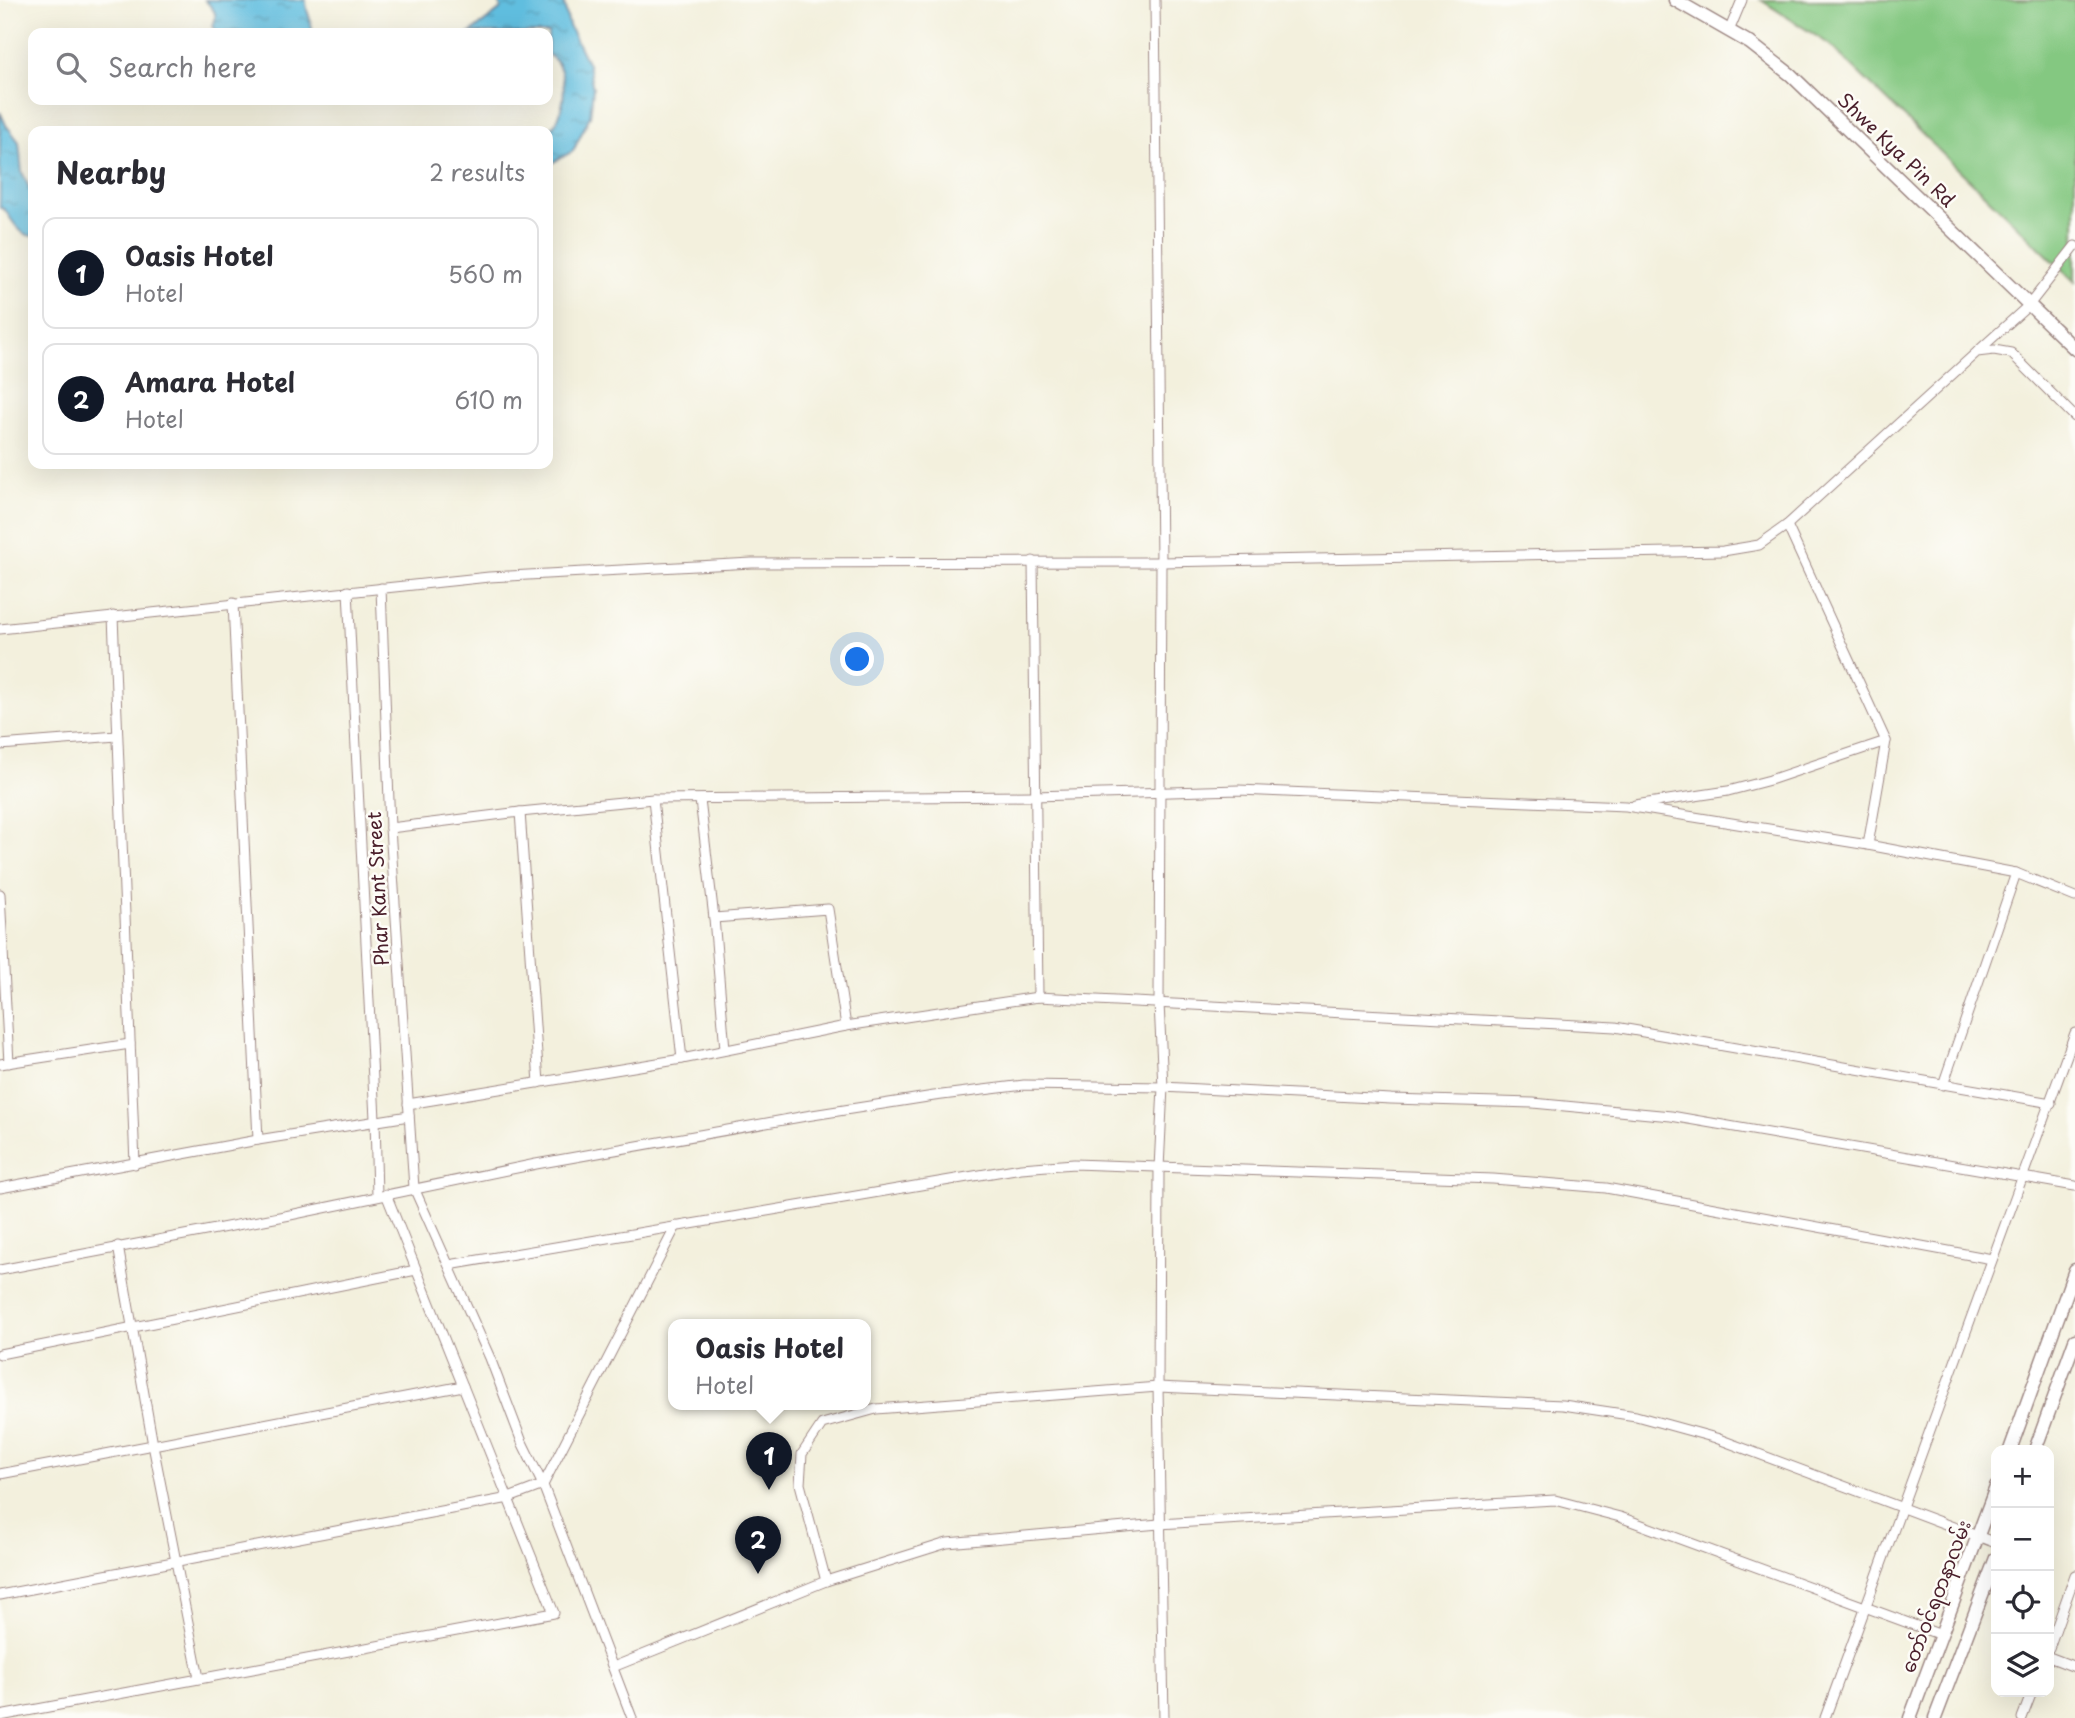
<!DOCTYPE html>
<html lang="en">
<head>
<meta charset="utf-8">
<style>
	body { margin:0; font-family:"Playpen Sans","Noto Sans Myanmar",sans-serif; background:#f7f7f7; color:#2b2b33 }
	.controls { position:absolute; right:21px; bottom:21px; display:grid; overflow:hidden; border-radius:14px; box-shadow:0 7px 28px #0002 }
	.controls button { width:63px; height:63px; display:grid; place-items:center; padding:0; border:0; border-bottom:2px solid #e1e1e2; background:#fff; color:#2b2b33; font:35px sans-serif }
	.you { position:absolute; left:858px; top:660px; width:24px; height:24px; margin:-18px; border:5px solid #fff; border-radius:50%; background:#1a73e8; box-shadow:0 0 0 10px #1a73e833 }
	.badge { display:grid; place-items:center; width:46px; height:46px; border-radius:50%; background:#111827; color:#fff; font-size:23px; font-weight:700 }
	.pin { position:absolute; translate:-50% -58px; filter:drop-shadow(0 2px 4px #0008) }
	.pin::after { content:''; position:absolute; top:37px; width:24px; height:21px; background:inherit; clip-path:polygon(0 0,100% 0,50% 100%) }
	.popup { position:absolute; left:668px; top:1319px; width:203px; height:91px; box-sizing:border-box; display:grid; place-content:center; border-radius:14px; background:#fff; filter:drop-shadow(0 2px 5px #0005); font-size:23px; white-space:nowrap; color:#7c7c81 }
	.popup b { font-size:26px; color:#2b2b33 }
	.popup::after { content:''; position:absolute; left:50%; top:100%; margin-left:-14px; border:14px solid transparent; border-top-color:#fff }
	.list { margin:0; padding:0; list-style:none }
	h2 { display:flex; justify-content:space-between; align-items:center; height:91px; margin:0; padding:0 28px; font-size:30px }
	h2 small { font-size:23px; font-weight:400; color:#7c7c81 }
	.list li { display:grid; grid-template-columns:46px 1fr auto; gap:21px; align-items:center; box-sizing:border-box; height:112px; margin:0 14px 14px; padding:0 14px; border:2px solid #e1e1e2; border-radius:14px }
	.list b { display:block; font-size:26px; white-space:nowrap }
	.list p { margin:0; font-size:23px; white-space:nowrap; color:#7c7c81 }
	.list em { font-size:23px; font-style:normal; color:#7c7c81 }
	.icon { flex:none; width:38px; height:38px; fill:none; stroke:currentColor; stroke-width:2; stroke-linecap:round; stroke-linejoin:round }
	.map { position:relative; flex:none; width:2075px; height:1718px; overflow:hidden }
	.search { position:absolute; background:#fff; box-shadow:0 7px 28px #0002; left:28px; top:28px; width:525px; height:77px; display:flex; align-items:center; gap:18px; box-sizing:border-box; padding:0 24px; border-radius:14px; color:#7c7c81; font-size:26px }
	.panel { position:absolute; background:#fff; box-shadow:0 7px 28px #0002; left:28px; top:126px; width:525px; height:343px; border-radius:14px }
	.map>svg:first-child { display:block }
</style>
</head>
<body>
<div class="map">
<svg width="2075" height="1718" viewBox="0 0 2075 1718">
	<defs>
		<pattern id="water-ripples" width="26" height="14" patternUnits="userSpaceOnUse" patternTransform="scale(1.75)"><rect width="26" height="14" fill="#61bedf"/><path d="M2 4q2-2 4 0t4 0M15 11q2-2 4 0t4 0" fill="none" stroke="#529ab5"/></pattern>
	</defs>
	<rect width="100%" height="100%" fill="#fdfcf7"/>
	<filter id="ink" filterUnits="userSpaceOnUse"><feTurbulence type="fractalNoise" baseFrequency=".0143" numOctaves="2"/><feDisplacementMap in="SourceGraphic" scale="14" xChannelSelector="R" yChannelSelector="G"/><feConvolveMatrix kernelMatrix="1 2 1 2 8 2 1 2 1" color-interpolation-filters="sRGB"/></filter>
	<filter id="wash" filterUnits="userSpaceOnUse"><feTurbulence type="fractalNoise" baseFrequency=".00686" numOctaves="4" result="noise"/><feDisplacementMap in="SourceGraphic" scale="28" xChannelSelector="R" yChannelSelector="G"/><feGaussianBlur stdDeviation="1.57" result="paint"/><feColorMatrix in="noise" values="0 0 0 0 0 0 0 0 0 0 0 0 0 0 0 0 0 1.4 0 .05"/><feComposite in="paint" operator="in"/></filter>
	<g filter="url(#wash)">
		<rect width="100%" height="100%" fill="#f3f0dd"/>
		<!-- green -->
		<path fill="#84c881" stroke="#677456" stroke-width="2" d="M1761,0H2075V282L1830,45Z"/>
		<!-- water -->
		<g fill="url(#water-ripples)" stroke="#566e85" stroke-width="2">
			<path d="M205,0H306C305,11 313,21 312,33L217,32L213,26C219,13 213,9 205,0Z"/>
			<path d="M499,0H563L569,26L588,64L593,88L590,116L573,151L548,165V131H545C548,129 551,128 554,125C567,109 569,64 548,55V33H470L501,9Z"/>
			<path d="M0,112L6,125L19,142L22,172L33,196V236C19,236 12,219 4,209L0,208Z"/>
		</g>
	</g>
	<g filter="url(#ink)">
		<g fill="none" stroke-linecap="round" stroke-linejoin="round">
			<defs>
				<g id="street">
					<path d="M1155,0L1161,562L1159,1003L1163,1087L1159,1168L1158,1387L1164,1718"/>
					<path d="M1729,31L1742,0"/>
					<path d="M1978,351L2029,305L2075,246"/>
					<path d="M1787,525L1886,741L1868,845"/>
					<path d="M1033,561L1038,997"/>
					<path d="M381,588L390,828L414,1188L490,1358L522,1442L543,1485L632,1718"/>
					<path d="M348,591L375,1119L377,1196"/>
					<path d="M233,603L258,1140"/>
					<path d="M113,616L135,1164"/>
					<path d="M0,629L489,577L752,563L1161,562L1723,551L1759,545L1787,525L1977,352L1994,350L2011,353L2075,417"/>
					<path d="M0,745L117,736"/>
					<path d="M653,799L682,1059"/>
					<path d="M700,800L714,918L725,1049"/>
					<path d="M1635,805L1728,791L1770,780L1886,741"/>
					<path d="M520,812L539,1083"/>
					<path d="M390,828L520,812L653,799L1034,796L1239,790L1626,806L1868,845L2016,873L2075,897"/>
					<path d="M0,894L9,1063"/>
					<path d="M714,918L828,909L846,1026"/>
					<path d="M0,1064L130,1044"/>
					<path d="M1943,1085L2016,873"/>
					<path d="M408,1104L682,1059L846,1026L1038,997L1615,1027L2051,1103"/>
					<path d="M0,1188L258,1140L409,1116"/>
					<path d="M118,1246L153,1445L199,1678"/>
					<path d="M449,1265L1021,1168L1074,1164L1493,1179L1606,1188L1992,1259"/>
					<path d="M0,1270L290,1215L536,1164L806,1116L934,1096L1024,1085L1163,1087L1391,1099L1533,1103L1671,1116L2075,1186"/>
					<path d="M0,1354L416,1270"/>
					<path d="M0,1474L463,1386"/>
					<path d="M826,1581L800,1484L802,1454L822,1424L876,1409L1158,1387L1563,1405L1636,1416L1716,1438L1996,1543"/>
					<path d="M0,1595L509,1498L543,1485L676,1226"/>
					<path d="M2049,1648L2075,1575"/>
					<path d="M2049,1657L2075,1667"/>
					<path d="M613,1667L826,1581L947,1543L1159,1524L1555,1500L1620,1517L1941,1635"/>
					<path d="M0,1716L554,1613L386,1194"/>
					<path d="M1825,1718L2075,1033"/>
					<path d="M2022,1718L2032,1692"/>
				</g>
				<g id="secondary">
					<path d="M1675,0L1750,43L1791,75L2075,349"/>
					<path d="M2010,1450L2075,1270"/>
					<path d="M2035,1450L2075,1340"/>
					<path d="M1910,1718L1996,1487"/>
					<path d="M1935,1718L1996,1558"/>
				</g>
			</defs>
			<!-- street casing -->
			<use href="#street" stroke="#9e8884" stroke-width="11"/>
			<!-- secondary casing -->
			<use href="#secondary" stroke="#9e8884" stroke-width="15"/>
			<!-- street -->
			<use href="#street" stroke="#fff" stroke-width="9"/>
			<!-- secondary -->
			<use href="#secondary" stroke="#fff" stroke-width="12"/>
		</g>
	</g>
	<g text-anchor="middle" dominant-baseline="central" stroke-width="5" stroke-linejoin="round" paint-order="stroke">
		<!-- street labels -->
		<g font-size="19" fill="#4a1f2b" stroke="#fdfcf7">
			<text transform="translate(1897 149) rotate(44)">Shwe Kya Pin Rd</text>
			<text transform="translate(377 889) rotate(-93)">Phar Kant Street</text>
			<text transform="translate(1935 1596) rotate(-69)">တော်ဝင်ရတနာလမ်း</text>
		</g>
	</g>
</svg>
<div class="controls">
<button>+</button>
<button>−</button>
<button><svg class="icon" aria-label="locate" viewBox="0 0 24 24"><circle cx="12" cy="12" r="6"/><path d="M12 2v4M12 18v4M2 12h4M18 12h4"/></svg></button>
<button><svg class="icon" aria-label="layers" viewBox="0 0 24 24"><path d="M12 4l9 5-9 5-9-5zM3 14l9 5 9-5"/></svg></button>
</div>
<div class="you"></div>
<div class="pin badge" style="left:769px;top:1490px">1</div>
<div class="popup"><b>Oasis Hotel</b>Hotel</div>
<div class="pin badge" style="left:758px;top:1574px">2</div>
<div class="search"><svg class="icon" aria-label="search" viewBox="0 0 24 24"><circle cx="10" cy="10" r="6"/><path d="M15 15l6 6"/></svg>Search here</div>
<section class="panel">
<h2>Nearby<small>2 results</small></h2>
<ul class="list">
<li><span class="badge">1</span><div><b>Oasis Hotel</b><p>Hotel</p></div><em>560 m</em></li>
<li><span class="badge">2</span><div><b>Amara Hotel</b><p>Hotel</p></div><em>610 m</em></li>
</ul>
</section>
</div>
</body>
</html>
